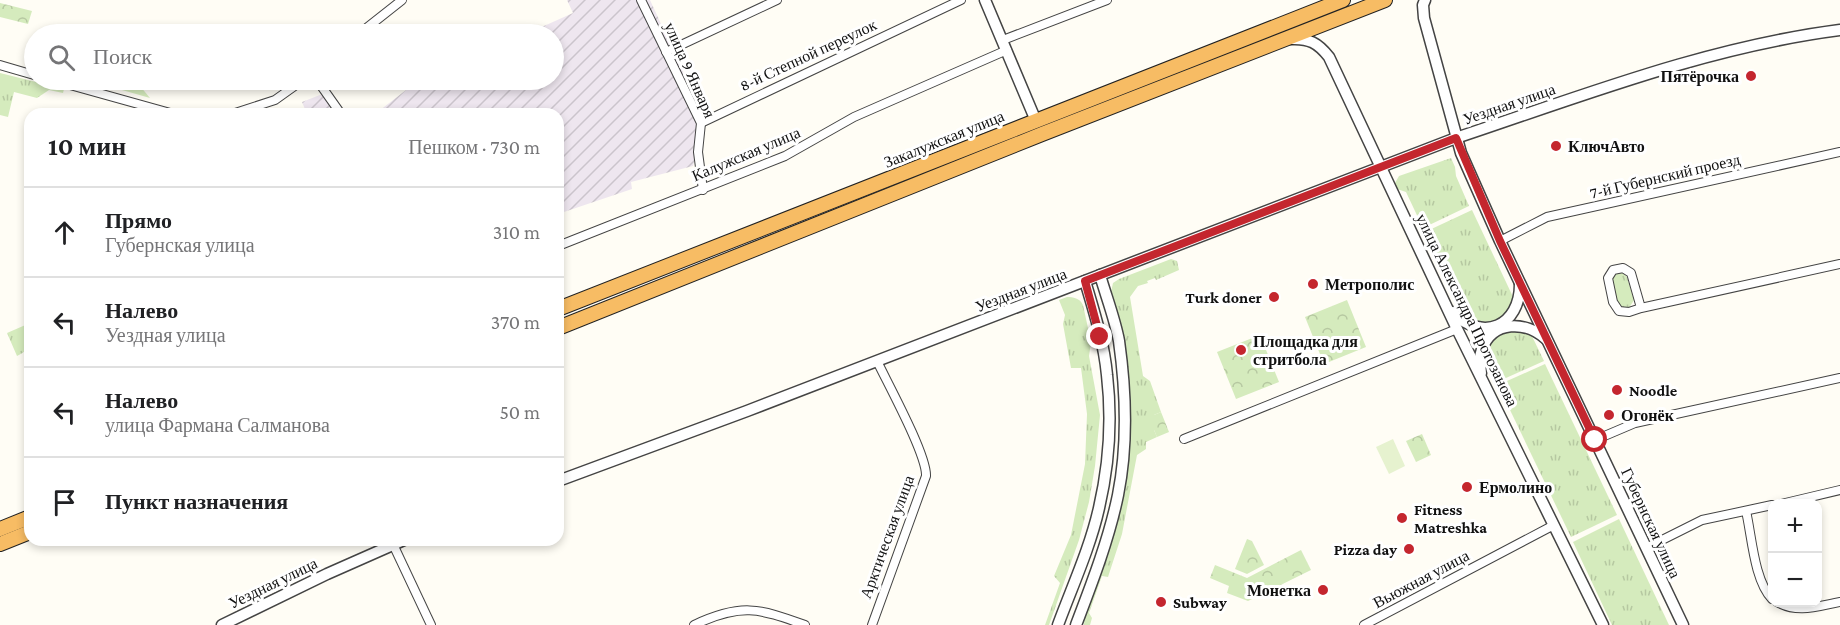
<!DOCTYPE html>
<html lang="ru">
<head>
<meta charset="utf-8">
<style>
	body { margin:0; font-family:"Crimson Pro",serif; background:#f6f6f6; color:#202124 }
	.controls { position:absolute; right:18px; bottom:18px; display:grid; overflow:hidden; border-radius:12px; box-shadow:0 3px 9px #0003 }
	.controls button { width:54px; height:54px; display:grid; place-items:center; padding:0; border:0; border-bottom:2px solid #e0e0e0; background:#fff; color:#202124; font:30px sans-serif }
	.stop { position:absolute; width:18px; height:18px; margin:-14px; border:4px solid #c4262e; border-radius:50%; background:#fff }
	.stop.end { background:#c4262e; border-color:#fff; box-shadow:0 2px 6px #0008 }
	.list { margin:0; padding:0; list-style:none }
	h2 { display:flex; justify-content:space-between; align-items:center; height:78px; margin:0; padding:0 24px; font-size:26px }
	h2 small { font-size:20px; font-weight:400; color:#757577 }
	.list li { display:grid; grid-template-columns:39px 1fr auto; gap:18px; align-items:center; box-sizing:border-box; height:90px; padding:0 24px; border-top:2px solid #e0e0e0 }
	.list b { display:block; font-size:22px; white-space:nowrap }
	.list p { margin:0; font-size:20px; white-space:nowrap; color:#757577 }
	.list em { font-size:20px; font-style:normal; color:#757577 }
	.icon { flex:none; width:33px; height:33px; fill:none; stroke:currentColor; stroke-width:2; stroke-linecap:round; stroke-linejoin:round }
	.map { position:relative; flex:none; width:1840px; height:625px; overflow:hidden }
	.search { position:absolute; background:#fff; box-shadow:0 3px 9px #0003; left:24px; top:24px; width:540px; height:66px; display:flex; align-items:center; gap:15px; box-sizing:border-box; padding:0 21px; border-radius:33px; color:#757577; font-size:22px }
	.panel { position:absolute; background:#fff; box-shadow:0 3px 9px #0003; left:24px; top:108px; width:540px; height:438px; border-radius:18px }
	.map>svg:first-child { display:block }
</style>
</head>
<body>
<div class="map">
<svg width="1840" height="625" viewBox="0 0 1840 625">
	<defs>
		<pattern id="industrial-furrows" width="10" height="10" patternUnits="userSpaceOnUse" patternTransform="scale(1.5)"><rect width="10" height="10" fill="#eee6ef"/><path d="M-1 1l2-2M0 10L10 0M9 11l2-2" fill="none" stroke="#cbc4cc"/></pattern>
		<pattern id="grass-tufts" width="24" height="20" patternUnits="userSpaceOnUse" patternTransform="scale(1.5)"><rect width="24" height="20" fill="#d5ebbd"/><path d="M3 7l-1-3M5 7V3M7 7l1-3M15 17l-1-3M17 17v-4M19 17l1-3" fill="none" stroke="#b6c8a1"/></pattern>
		<pattern id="park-crowns" width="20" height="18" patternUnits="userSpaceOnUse" patternTransform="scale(1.5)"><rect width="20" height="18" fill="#d5ebbd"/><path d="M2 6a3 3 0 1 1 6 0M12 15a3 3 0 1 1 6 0" fill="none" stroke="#b6c8a1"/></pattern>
	</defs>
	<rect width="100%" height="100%" fill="#fffdf5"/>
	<!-- industrial -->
	<g fill="url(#industrial-furrows)">
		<path d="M567,0H650L705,119L693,166L631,182L632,189L558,214V114H375L419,80H554V34H526L573,13Z"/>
		<path d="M325,93L337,114H307L302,102Z"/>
	</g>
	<!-- grass -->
	<g fill="url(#grass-tufts)">
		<path d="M0,73L64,89L63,93L49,90L37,98L14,92L8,117L0,115Z"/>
		<path d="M1451,158L1455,167L1456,176L1469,206L1423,228L1406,192L1397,189L1395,183L1399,176Z"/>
		<path d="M1472,210L1514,299L1509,312L1494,324L1467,320L1425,232Z"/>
		<path d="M1171,259L1177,261L1179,270L1156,280L1155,278L1147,281L1148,283L1138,286L1130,297L1143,376L1150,381L1161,412L1154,415V430L1157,437L1146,442V449L1137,455L1122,534L1108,577L1102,576L1089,613L1092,618L1090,625H1084L1085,610L1126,469L1111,292L1113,283L1119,279Z"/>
		<path d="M1622,272L1627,277L1634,300L1629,308L1623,309C1614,302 1608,282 1615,273Z"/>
		<path d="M1067,297C1073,297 1080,298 1083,305L1091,342L1089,356L1100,415L1095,466L1089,502L1079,540L1049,625H1045L1060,583L1054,576L1071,535L1085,464L1087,414L1081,368H1071L1063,324L1065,315L1059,300Z"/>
		<path d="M30,323C30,340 34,348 17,356L7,333Z"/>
		<path d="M1508,330L1530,332L1544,361L1497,382L1483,354L1496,336Z"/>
		<path d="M1545,364L1617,515L1571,537L1498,385Z"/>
		<path d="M1619,519L1669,625H1612L1573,542Z"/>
	</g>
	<!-- park -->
	<g fill="url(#park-crowns)">
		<path d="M0,3L32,11L28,24L0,17Z"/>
		<path d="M87,80H135L150,98Z"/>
		<path d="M1347,300L1366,347L1324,364L1305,317Z"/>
		<path d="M1260,335L1279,382L1236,399L1217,352Z"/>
		<path d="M1161,412L1169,432L1157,437L1154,430V415Z"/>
		<path d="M1422,434L1431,455L1416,462L1406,441Z"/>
		<path d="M1247,539L1252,541L1264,565L1247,574L1235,569Z"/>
		<path d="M1301,550L1311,570L1248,601L1227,593L1229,586L1210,578L1215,565L1247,578Z"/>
	</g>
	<!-- pitch -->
	<path fill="#e6f2cf" d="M1393,439L1405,466L1389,474L1376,447Z"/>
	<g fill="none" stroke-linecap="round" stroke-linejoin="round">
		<defs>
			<g id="minor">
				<path d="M641,0L701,123L698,152L703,190"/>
				<path d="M359,34L402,0"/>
				<path d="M1003,40L1107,0"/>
				<path d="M666,52L777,0"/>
				<path d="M0,65L34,75"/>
				<path d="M52,80L174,114"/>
				<path d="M317,80L341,114"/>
				<path d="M232,114L275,100L303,80"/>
				<path d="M701,123L961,0"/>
				<path d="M1500,241L1547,217L1840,152"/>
				<path d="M558,246L785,156L854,117L1007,50"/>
				<path d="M1641,308L1631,273L1623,268L1613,270L1608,278L1613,302L1619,311L1629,312L1641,308L1840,264"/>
				<path d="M1184,439L1457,329"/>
				<path d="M1595,440L1635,423L1840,378"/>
				<path d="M1781,504L1840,490"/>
				<path d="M1746,511C1752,537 1754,580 1772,599"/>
				<path d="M391,540L431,625"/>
				<path d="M1646,548L1702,520L1772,505"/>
				<path d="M1777,602C1798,614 1818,606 1840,602"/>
				<path d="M694,625C741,603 758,608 805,625"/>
				<path d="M872,625L926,476C927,455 888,384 877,361"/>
				<path d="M1364,625L1554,525"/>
			</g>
			<g id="tertiary">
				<path d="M985,0L1036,121"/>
				<path d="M1425,0L1423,5L1424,18L1461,153L1500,241L1683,625"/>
				<path d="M1291,39C1309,38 1318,43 1329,57L1457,329L1603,625"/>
				<path d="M1452,312C1483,343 1520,326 1520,284"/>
				<path d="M1481,373C1480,365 1479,357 1482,349C1493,320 1526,321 1546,339"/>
				<path d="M558,481L747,411L1456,138C1582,96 1707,47 1840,30"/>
				<path d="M222,625L327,574L404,540"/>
				<path d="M1058,625C1072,587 1090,548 1099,508C1109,465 1112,418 1107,375C1104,343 1094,311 1085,281"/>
				<path d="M1076,625C1092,583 1109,539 1118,495C1128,445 1126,391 1119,341C1115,319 1106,296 1100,275"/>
			</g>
			<g id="trunk">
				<path d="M558,309L1343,0"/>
				<path d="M558,328L1042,134L1385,0"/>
				<path d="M0,529L30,517"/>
				<path d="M0,544L30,532"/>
			</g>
		</defs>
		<!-- minor casing -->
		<use href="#minor" stroke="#444" stroke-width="10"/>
		<!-- tertiary casing -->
		<use href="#tertiary" stroke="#444" stroke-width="13"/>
		<!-- trunk casing -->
		<use href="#trunk" stroke="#222" stroke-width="16"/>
		<!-- minor -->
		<use href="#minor" stroke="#fff" stroke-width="8"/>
		<!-- tertiary -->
		<use href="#tertiary" stroke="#fff" stroke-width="10"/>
		<!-- trunk -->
		<use href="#trunk" stroke="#f7bc64" stroke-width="14"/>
	</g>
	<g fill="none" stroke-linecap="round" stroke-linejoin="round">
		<!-- route -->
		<path stroke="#c4262e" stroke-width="8" d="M1100,337L1085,281L1456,138L1500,241L1595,440"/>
	</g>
	<!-- markers -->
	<g fill="#c4262e" stroke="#fff" stroke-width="2">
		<circle cx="1751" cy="76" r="6"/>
		<circle cx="1556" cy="146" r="6"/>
		<circle cx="1313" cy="284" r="6"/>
		<circle cx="1274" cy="297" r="6"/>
		<circle cx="1241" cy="350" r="6"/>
		<circle cx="1617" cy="390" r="6"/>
		<circle cx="1609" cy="415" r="6"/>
		<circle cx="1467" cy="487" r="6"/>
		<circle cx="1402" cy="518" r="6"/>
		<circle cx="1409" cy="549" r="6"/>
		<circle cx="1323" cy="590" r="6"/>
		<circle cx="1161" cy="602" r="6"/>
	</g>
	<g text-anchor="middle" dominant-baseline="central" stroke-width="6" stroke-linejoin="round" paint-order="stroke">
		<!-- street labels -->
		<g font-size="16" fill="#111" stroke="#fff">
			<text transform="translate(808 55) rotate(-25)">8-й Степной переулок</text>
			<text transform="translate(690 70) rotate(66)">улица 9 Января</text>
			<text transform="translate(1509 104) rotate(-19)">Уездная улица</text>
			<text transform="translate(944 139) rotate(-22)">Закалужская улица</text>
			<text transform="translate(746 154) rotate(-23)">Калужская улица</text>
			<text transform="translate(1665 176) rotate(-13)">7-й Губернский проезд</text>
			<text transform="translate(1021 290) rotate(-21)">Уездная улица</text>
			<text transform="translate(1467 310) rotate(64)">улица Александра Протозанова</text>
			<text transform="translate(1651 523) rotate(65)">Губернская улица</text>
			<text transform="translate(887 537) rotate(-70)">Арктическая улица</text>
			<text transform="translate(1421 579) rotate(-28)">Вьюжная улица</text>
			<text transform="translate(273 583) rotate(-26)">Уездная улица</text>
		</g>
		<!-- poi labels -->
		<g font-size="16" font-weight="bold" fill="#111" stroke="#fff" text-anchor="start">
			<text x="1739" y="76" text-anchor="end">Пятёрочка</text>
			<text x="1568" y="146">КлючАвто</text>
			<text x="1325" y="284">Метрополис</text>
			<text x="1262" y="297" text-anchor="end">Turk doner</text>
			<text x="1253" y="341">Площадка для<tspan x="1253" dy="18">стритбола</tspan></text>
			<text x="1629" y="390">Noodle</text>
			<text x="1621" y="415">Огонёк</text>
			<text x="1479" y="487">Ермолино</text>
			<text x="1414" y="509">Fitness<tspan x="1414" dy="18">Matreshka</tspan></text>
			<text x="1397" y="549" text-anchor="end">Pizza day</text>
			<text x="1311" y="590" text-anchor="end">Монетка</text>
			<text x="1173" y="602">Subway</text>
		</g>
	</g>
</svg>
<div class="controls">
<button>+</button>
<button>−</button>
</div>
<div class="stop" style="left:1595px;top:440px"></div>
<div class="stop end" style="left:1100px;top:337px"></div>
<div class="search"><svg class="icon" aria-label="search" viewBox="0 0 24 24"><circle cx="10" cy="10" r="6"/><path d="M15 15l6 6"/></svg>Поиск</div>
<section class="panel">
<h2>10 мин<small>Пешком · 730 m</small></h2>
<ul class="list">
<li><svg class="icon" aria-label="ahead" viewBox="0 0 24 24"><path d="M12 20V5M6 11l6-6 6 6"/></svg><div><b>Прямо</b><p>Губернская улица</p></div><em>310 m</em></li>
<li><svg class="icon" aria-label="left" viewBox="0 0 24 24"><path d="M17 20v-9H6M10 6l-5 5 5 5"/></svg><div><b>Налево</b><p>Уездная улица</p></div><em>370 m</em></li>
<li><svg class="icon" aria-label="left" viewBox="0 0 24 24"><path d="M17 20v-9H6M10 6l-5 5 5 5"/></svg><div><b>Налево</b><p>улица Фармана Салманова</p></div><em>50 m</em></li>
<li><svg class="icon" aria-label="arrive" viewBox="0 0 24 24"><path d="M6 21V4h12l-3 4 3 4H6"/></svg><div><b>Пункт назначения</b></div></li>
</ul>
</section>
</div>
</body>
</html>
